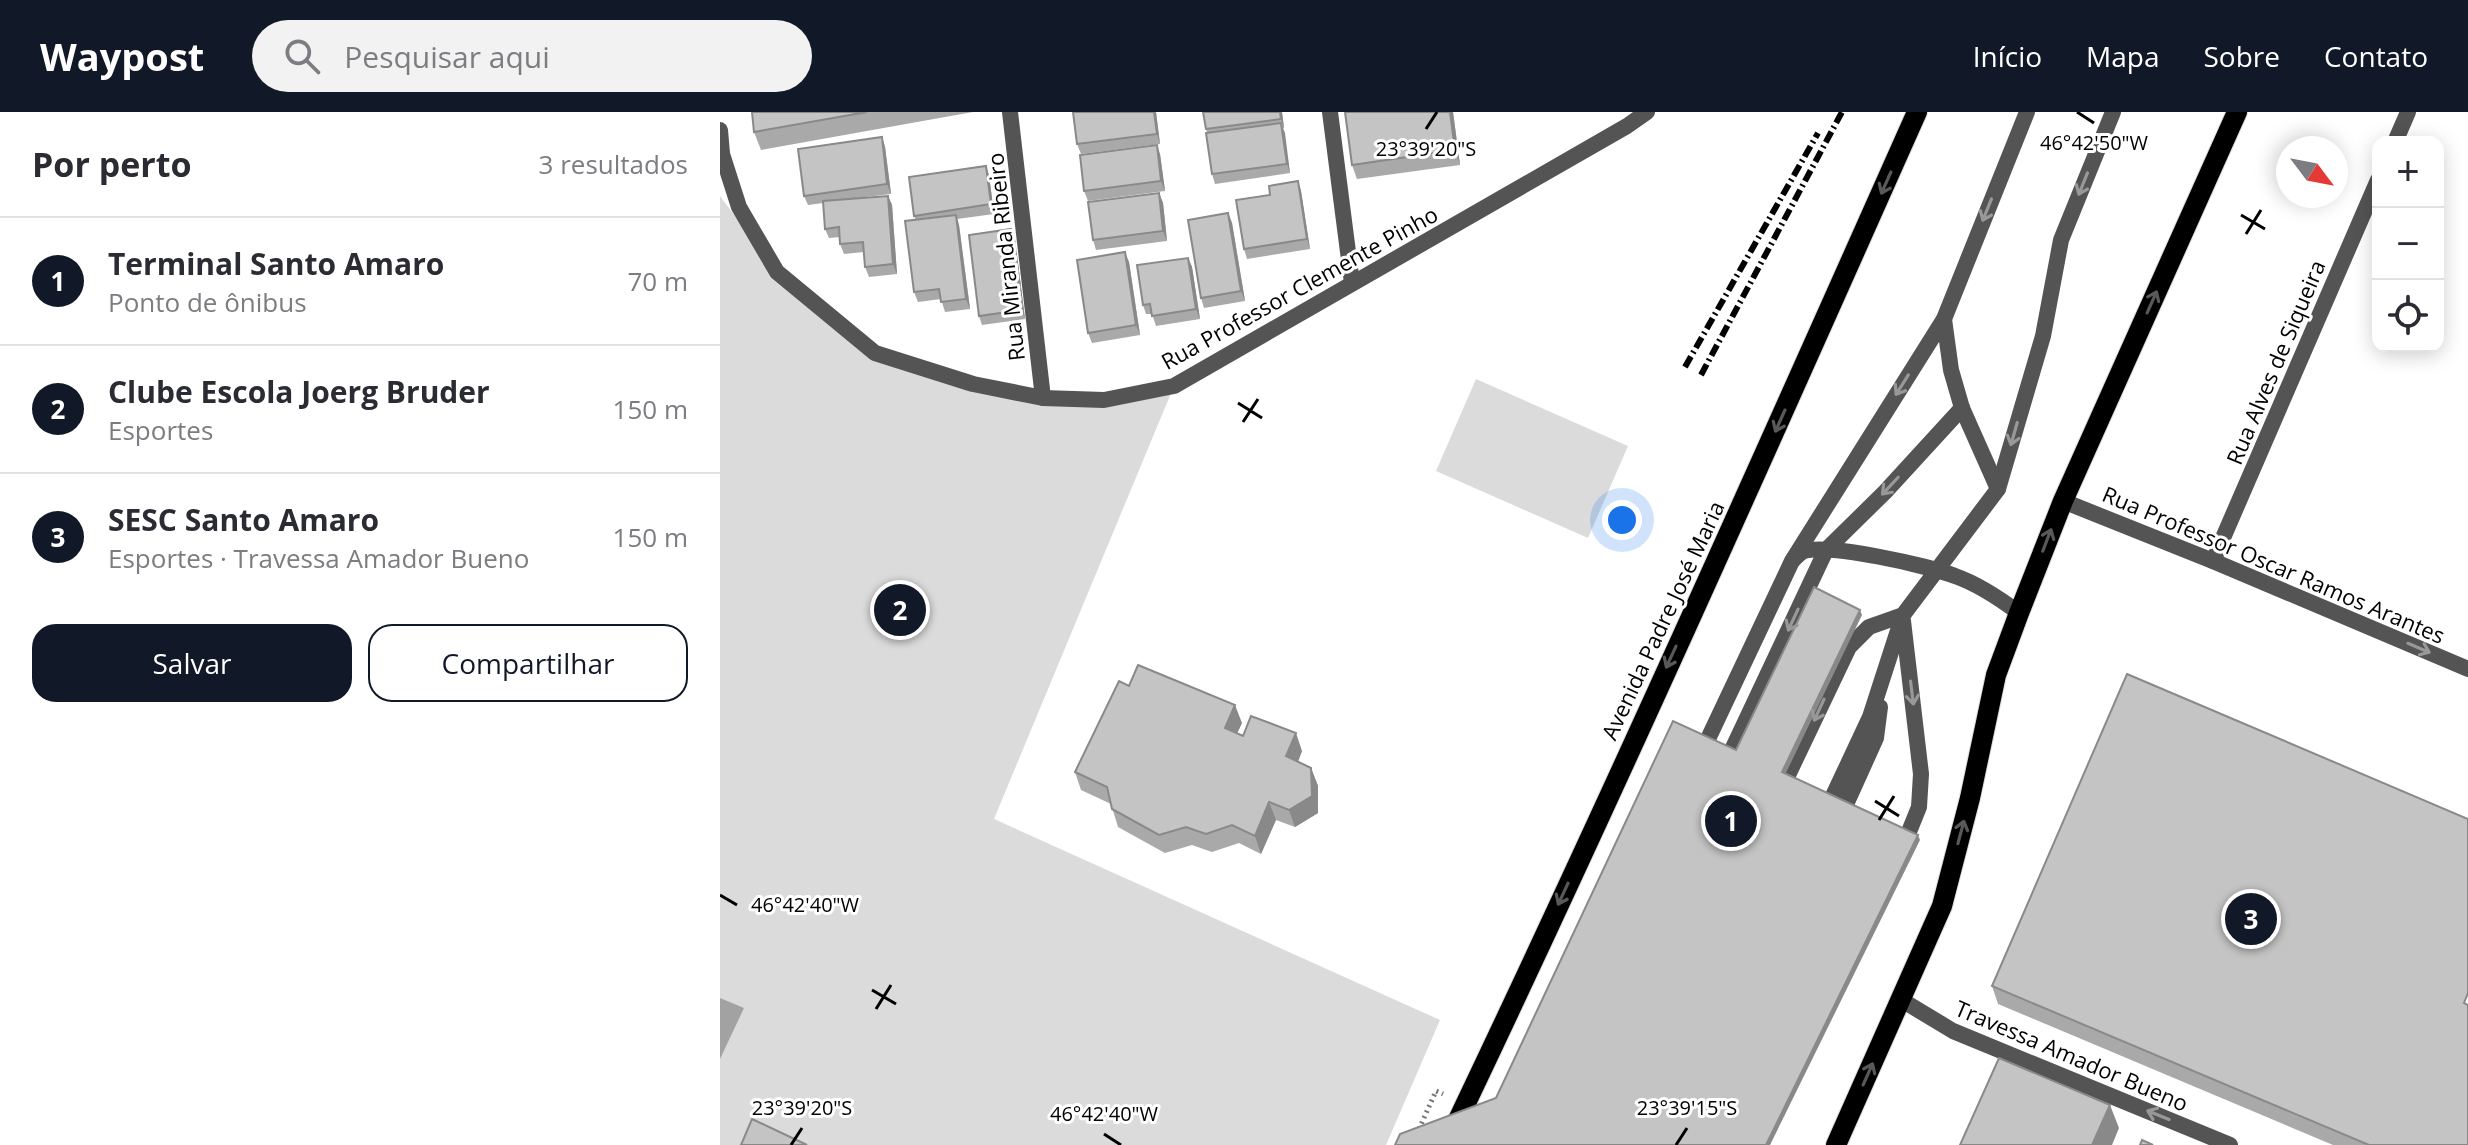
<!DOCTYPE html>
<html lang="pt">
<head>
<meta charset="utf-8">
<style>
	body { margin:0; font-family:"Open Sans",sans-serif; background:#f2f2f3; color:#2b2b33 }
	.controls { position:absolute; right:24px; top:24px; display:grid; overflow:hidden; border-radius:16px; box-shadow:0 4px 20px #0003 }
	.controls button { width:72px; height:72px; display:grid; place-items:center; padding:0; border:0; border-bottom:2px solid #e1e1e2; background:#fff; color:#2b2b33; font:40px sans-serif }
	.compass { position:absolute; left:1556px; top:24px; width:72px; height:72px; border-radius:50%; background:#fff; box-shadow:0 4px 20px #0003; rotate:122deg }
	.you { position:absolute; left:902px; top:408px; width:28px; height:28px; margin:-20px; border:6px solid #fff; border-radius:50%; background:#1a73e8; box-shadow:0 0 0 12px #1a73e833 }
	.badge { display:grid; place-items:center; width:52px; height:52px; border-radius:50%; background:#111827; color:#fff; font-size:26px; font-weight:700 }
	.pin { position:absolute; translate:-50% -50%; border:4px solid #fff; box-shadow:0 2px 8px #0006 }
	.list { margin:0; padding:0; list-style:none }
	h2 { display:flex; justify-content:space-between; align-items:center; height:104px; margin:0; padding:0 32px; font-size:34px }
	h2 small { font-size:26px; font-weight:400; color:#7c7c81 }
	.list li { display:grid; grid-template-columns:52px 1fr auto; gap:24px; align-items:center; box-sizing:border-box; height:128px; padding:0 32px; border-top:2px solid #e1e1e2 }
	.list b { display:block; font-size:30px; white-space:nowrap }
	.list p { margin:0; font-size:26px; white-space:nowrap; color:#7c7c81 }
	.list em { font-size:26px; font-style:normal; color:#7c7c81 }
	.actions { display:flex; gap:16px; padding:24px 32px }
	.actions a { flex:1; padding:18px 0; border:2px solid #111827; border-radius:24px; text-align:center; font-size:28px; color:#111827 }
	.actions .main { background:#111827; color:#fff }
	.icon { flex:none; width:44px; height:44px; fill:none; stroke:currentColor; stroke-width:2; stroke-linecap:round; stroke-linejoin:round }
	.map { position:relative; flex:none; width:1748px; height:1033px; overflow:hidden }
	header { display:flex; align-items:center; gap:48px; box-sizing:border-box; height:112px; padding:0 40px; background:#111827; color:#fff }
	header strong { font-size:38px }
	nav { display:flex; gap:44px; margin-inline-start:auto; font-size:28px }
	.search { width:560px; height:72px; background:#f2f2f3; display:flex; align-items:center; gap:20px; box-sizing:border-box; padding:0 28px; border-radius:44px; color:#7c7c81; font-size:30px }
	main { display:flex }
	aside { flex:1; background:#fff }
	.map>svg:first-child { display:block }
</style>
</head>
<body>
<header>
<strong>Waypost</strong>
<div class="search"><svg class="icon" aria-label="search" viewBox="0 0 24 24"><circle cx="10" cy="10" r="6"/><path d="M15 15l6 6"/></svg>Pesquisar aqui</div>
<nav><a>Início</a><a>Mapa</a><a>Sobre</a><a>Contato</a></nav>
</header>
<main>
<aside>
<h2>Por perto<small>3 resultados</small></h2>
<ul class="list">
<li><span class="badge">1</span><div><b>Terminal Santo Amaro</b><p>Ponto de ônibus</p></div><em>70 m</em></li>
<li><span class="badge">2</span><div><b>Clube Escola Joerg Bruder</b><p>Esportes</p></div><em>150 m</em></li>
<li><span class="badge">3</span><div><b>SESC Santo Amaro</b><p>Esportes · Travessa Amador Bueno</p></div><em>150 m</em></li>
</ul>
<div class="actions"><a class="main">Salvar</a><a>Compartilhar</a></div>
</aside>
<div class="map">
<svg width="1748" height="1033" viewBox="0 0 1748 1033">
	<rect width="100%" height="100%" fill="#fff"/>
	<!-- green -->
	<g fill="#dbdbdb">
		<path d="M0,84L57,160L155,241L323,286L454,274L274,707L720,908L666,1033H0Z"/>
		<path d="M756,267L908,334L868,426L716,359Z"/>
	</g>
	<!-- water -->
	<path fill="#a2a2a2" d="M0,886L24,896L0,947Z"/>
	<g fill="none" stroke-linecap="round" stroke-linejoin="round">
		<defs>
			<g id="primary">
				<path d="M726,1033C889,692 1043,346 1197,0"/>
				<path d="M1116,1033L1222,794L1250,686L1276,563L1299,501L1343,389L1517,0"/>
			</g>
		</defs>
		<!-- primary casing -->
		<use href="#primary" stroke="#dbdbdb" stroke-width="22"/>
		<!-- path -->
		<path stroke="#767676" stroke-width="5" stroke-dasharray="2 4" stroke-linecap="butt" d="M699,1017L716,979L723,982"/>
		<!-- lane -->
		<g stroke="#545454" stroke-width="16">
			<path d="M1224,207L1231,258L1242,296L1278,377"/>
			<path d="M1073,448C1076,445 1079,442 1082,440C1105,430 1210,454 1235,464C1258,472 1279,486 1299,501"/>
			<path d="M979,646L1072,449L1224,207L1307,0"/>
			<path d="M1003,657L1106,438L1165,380L1242,296"/>
			<path d="M1059,682L1129,535L1149,515L1183,503"/>
			<path d="M1105,701L1150,605L1183,503L1278,377L1323,224L1341,128L1393,0"/>
			<path d="M1119,708L1156,626L1160,595"/>
			<path d="M1182,737L1199,695L1201,662L1183,509"/>
		</g>
		<!-- street -->
		<g stroke="#545454" stroke-width="16">
			<path d="M290,0L323,286"/>
			<path d="M610,0L632,171"/>
			<path d="M0,18L2,42"/>
			<path d="M1675,30L1688,0"/>
			<path d="M0,42H2L19,95L57,160L155,241L253,272L323,286L384,288L454,274L907,14L927,0"/>
			<path d="M1343,389L1493,449L1748,557"/>
			<path d="M1493,449L1658,68"/>
			<path d="M1180,887L1233,919L1510,1033"/>
		</g>
		<!-- primary -->
		<use href="#primary" stroke="#000" stroke-width="20"/>
		<!-- rail -->
		<g stroke="#000" stroke-width="6" stroke-dasharray="12 4 2 4" stroke-linecap="butt">
			<path d="M965,255L1098,21"/>
			<path d="M981,263L1122,0"/>
		</g>
	</g>
	<!-- wall -->
	<g fill="#a9a9a9">
		<path d="M32,0H253L41,38L34,20Z"/>
		<path d="M436,0L440,32L361,42L357,32Z"/>
		<path d="M483,0H562L564,16H563L570,61L495,72L492,62L487,21Z"/>
		<path d="M733,0L740,53L637,67L632,53Z"/>
		<path d="M162,25L165,35L171,82L137,86L168,84L172,93L177,162L149,165L145,155L144,140L124,142L120,132V125L109,126L105,117L103,91L88,93L84,84Z"/>
		<path d="M440,42L445,79L368,89L364,79Z"/>
		<path d="M269,63L274,102L237,107L239,113L250,197L225,200L221,187L198,190L194,180L196,108L194,104Z"/>
		<path d="M578,69L581,79L590,137L527,147L524,137L550,83Z"/>
		<path d="M439,81L443,91L447,129L376,138L373,128Z"/>
		<path d="M508,101L512,111L525,189L484,196L481,186Z"/>
		<path d="M295,127L305,207L262,213L259,204Z"/>
		<path d="M468,146L472,155L480,207L436,214L432,202H426L423,193Z"/>
		<path d="M409,150L420,223L372,231L368,221Z"/>
		<path d="M409,574L522,611L517,621L582,639L578,650L591,656L598,674V701L575,715L556,708L541,742L519,731L492,740L472,733L445,741L398,715L391,692L361,678L355,660Z"/>
		<path d="M1272,874L1748,1033H1613L1278,892Z"/>
	</g>
	<!-- shaded-wall -->
	<g fill="#898989">
		<path d="M434,0H436L440,32L437,22Z"/>
		<path d="M560,0H562L564,16L561,7Z"/>
		<path d="M730,0H733L740,53L735,38Z"/>
		<path d="M561,11L565,21L570,61L567,52Z"/>
		<path d="M162,25L165,35L171,82L167,72Z"/>
		<path d="M437,33L440,42L445,79L441,69Z"/>
		<path d="M266,54L269,63L274,102L271,92Z"/>
		<path d="M578,69L581,79L590,137L587,127Z"/>
		<path d="M439,81L443,91L447,129L443,119Z"/>
		<path d="M168,84L172,93L177,162L173,152Z"/>
		<path d="M508,101L512,111L525,189L521,179Z"/>
		<path d="M236,103L239,113L250,197L246,187Z"/>
		<path d="M291,117L295,127L305,207L302,198Z"/>
		<path d="M405,140L409,150L420,223L416,213Z"/>
		<path d="M468,146L472,155L480,207L476,197Z"/>
		<path d="M1140,498L1142,503L1064,665L1062,660Z"/>
		<path d="M515,593L522,611L511,634L505,616Z"/>
		<path d="M576,621L582,639L573,662L566,644Z"/>
		<path d="M591,656L598,674V701L575,715L569,698Z"/>
		<path d="M549,690L556,708L541,742L535,724Z"/>
		<path d="M1198,723L1200,728L1050,1033H1046Z"/>
		<path d="M1390,993L1399,1016L1392,1033H1372Z"/>
	</g>
	<!-- building -->
	<g fill="#c4c4c4" stroke="#898989" stroke-width="2">
		<path d="M32,0H147L34,20Z"/>
		<path d="M353,0H434L437,22L357,32Z"/>
		<path d="M483,0H560L561,7L486,17Z"/>
		<path d="M625,0H730L735,38L632,53Z"/>
		<path d="M561,11L567,52L492,62L486,21Z"/>
		<path d="M162,25L167,72L84,84L78,37Z"/>
		<path d="M437,33L441,69L364,79L360,43Z"/>
		<path d="M266,54L271,92L194,104L189,65Z"/>
		<path d="M578,69L587,127L524,137L516,88L550,83L549,74Z"/>
		<path d="M439,81L443,119L373,128L368,90Z"/>
		<path d="M168,84L173,152L145,155L143,130L120,132L119,115L105,117L103,89Z"/>
		<path d="M508,101L521,179L481,186L468,108Z"/>
		<path d="M236,103L246,187L221,190L219,177L194,180L185,109Z"/>
		<path d="M291,117L302,198L259,204L249,123Z"/>
		<path d="M405,140L416,213L368,221L357,148Z"/>
		<path d="M468,146L476,197L432,204L430,192L423,193L417,153Z"/>
		<path d="M1094,475L1140,498L1062,660L1198,723L1046,1033H675L680,1022L776,986L953,609L1016,638Z"/>
		<path d="M418,553L515,593L505,616L523,624L531,604L576,621L566,644L591,656L592,684L569,698L549,690L535,724L512,713L486,722L466,715L439,723L392,697L387,675L355,660L399,569L409,574Z"/>
		<path d="M1407,562L1748,707V881L1744,891L1748,893V1033H1649L1272,874Z"/>
		<path d="M1279,946L1390,993L1372,1033H1240Z"/>
		<path d="M32,1007L87,1033H21Z"/>
		<path d="M1422,1028L1433,1033H1420Z"/>
	</g>
	<!-- one-way arrows -->
	<defs><path id="oneway-shaft" d="M-6 0H5M1.5-3L5.5 0L1.5 3" fill="none" stroke-width="1.6" stroke-linecap="round" stroke-linejoin="round" transform="scale(2)"/></defs>
	<g stroke="#595959">
		<use href="#oneway-shaft" transform="translate(1166 71) rotate(114)"/>
		<use href="#oneway-shaft" transform="translate(1432 190) rotate(-66)"/>
		<use href="#oneway-shaft" transform="translate(1060 309) rotate(114)"/>
		<use href="#oneway-shaft" transform="translate(1327 428) rotate(-69)"/>
		<use href="#oneway-shaft" transform="translate(951 545) rotate(115)"/>
		<use href="#oneway-shaft" transform="translate(1241 720) rotate(-75)"/>
		<use href="#oneway-shaft" transform="translate(843 782) rotate(115)"/>
		<use href="#oneway-shaft" transform="translate(1148 962) rotate(-66)"/>
	</g>
	<g stroke="#989898">
		<use href="#oneway-shaft" transform="translate(1363 72) rotate(112)"/>
		<use href="#oneway-shaft" transform="translate(1267 98) rotate(112)"/>
		<use href="#oneway-shaft" transform="translate(1182 273) rotate(122)"/>
		<use href="#oneway-shaft" transform="translate(1294 322) rotate(106)"/>
		<use href="#oneway-shaft" transform="translate(1170 374) rotate(133)"/>
		<use href="#oneway-shaft" transform="translate(1073 508) rotate(115)"/>
		<use href="#oneway-shaft" transform="translate(1699 536) rotate(23)"/>
		<use href="#oneway-shaft" transform="translate(1192 581) rotate(83)"/>
		<use href="#oneway-shaft" transform="translate(1099 598) rotate(115)"/>
		<use href="#oneway-shaft" transform="translate(1438 1003) rotate(-158)"/>
	</g>
	<!-- ticks -->
	<path fill="none" stroke="#000" stroke-width="3" d="M1357,0L1374,11M706,17L717,0M1521,103L1545,117M1526,122L1541,98M518,291L542,306M523,310L538,287M1155,689L1179,704M1159,708L1174,684M0,783L17,793M152,878L176,892M156,897L171,873M384,1022L401,1033M71,1033L82,1016M956,1033L967,1016"/>
	<g text-anchor="middle" dominant-baseline="central" stroke-width="6" stroke-linejoin="round" paint-order="stroke">
		<!-- street labels -->
		<g font-size="22" fill="#000" stroke="#fff">
			<text transform="translate(285 145) rotate(-96)">Rua Miranda Ribeiro</text>
			<text transform="translate(579 175) rotate(-29)">Rua Professor Clemente Pinho</text>
			<text transform="translate(1555 250) rotate(-67)">Rua Alves de Siqueira</text>
			<text transform="translate(1554 452) rotate(23)">Rua Professor Oscar Ramos Arantes</text>
			<text transform="translate(942 508) rotate(-65)">Avenida Padre José Maria</text>
			<text transform="translate(1352 943) rotate(23)">Travessa Amador Bueno</text>
		</g>
	</g>
	<g font-size="20" text-anchor="middle" fill="#000" stroke="#fff" stroke-width="6" stroke-linejoin="round" paint-order="stroke">
		<text x="1374" y="38">46°42'50"W</text>
		<text x="706" y="44">23°39'20"S</text>
		<text x="85" y="800">46°42'40"W</text>
		<text x="82" y="1003">23°39'20"S</text>
		<text x="967" y="1003">23°39'15"S</text>
		<text x="384" y="1009">46°42'40"W</text>
	</g>
</svg>
<div class="controls">
<button>+</button>
<button>−</button>
<button><svg class="icon" aria-label="locate" viewBox="0 0 24 24"><circle cx="12" cy="12" r="6"/><path d="M12 2v4M12 18v4M2 12h4M18 12h4"/></svg></button>
</div>
<svg class="compass" viewBox="-18 -18 36 36"><path d="M0-13l5 13h-10z" fill="#e53935"/><path d="M0 13l5-13h-10z" fill="#7c7c81"/></svg>
<div class="you"></div>
<div class="pin badge" style="left:1011px;top:709px">1</div>
<div class="pin badge" style="left:180px;top:498px">2</div>
<div class="pin badge" style="left:1531px;top:807px">3</div>
</div>
</main>
</body>
</html>
